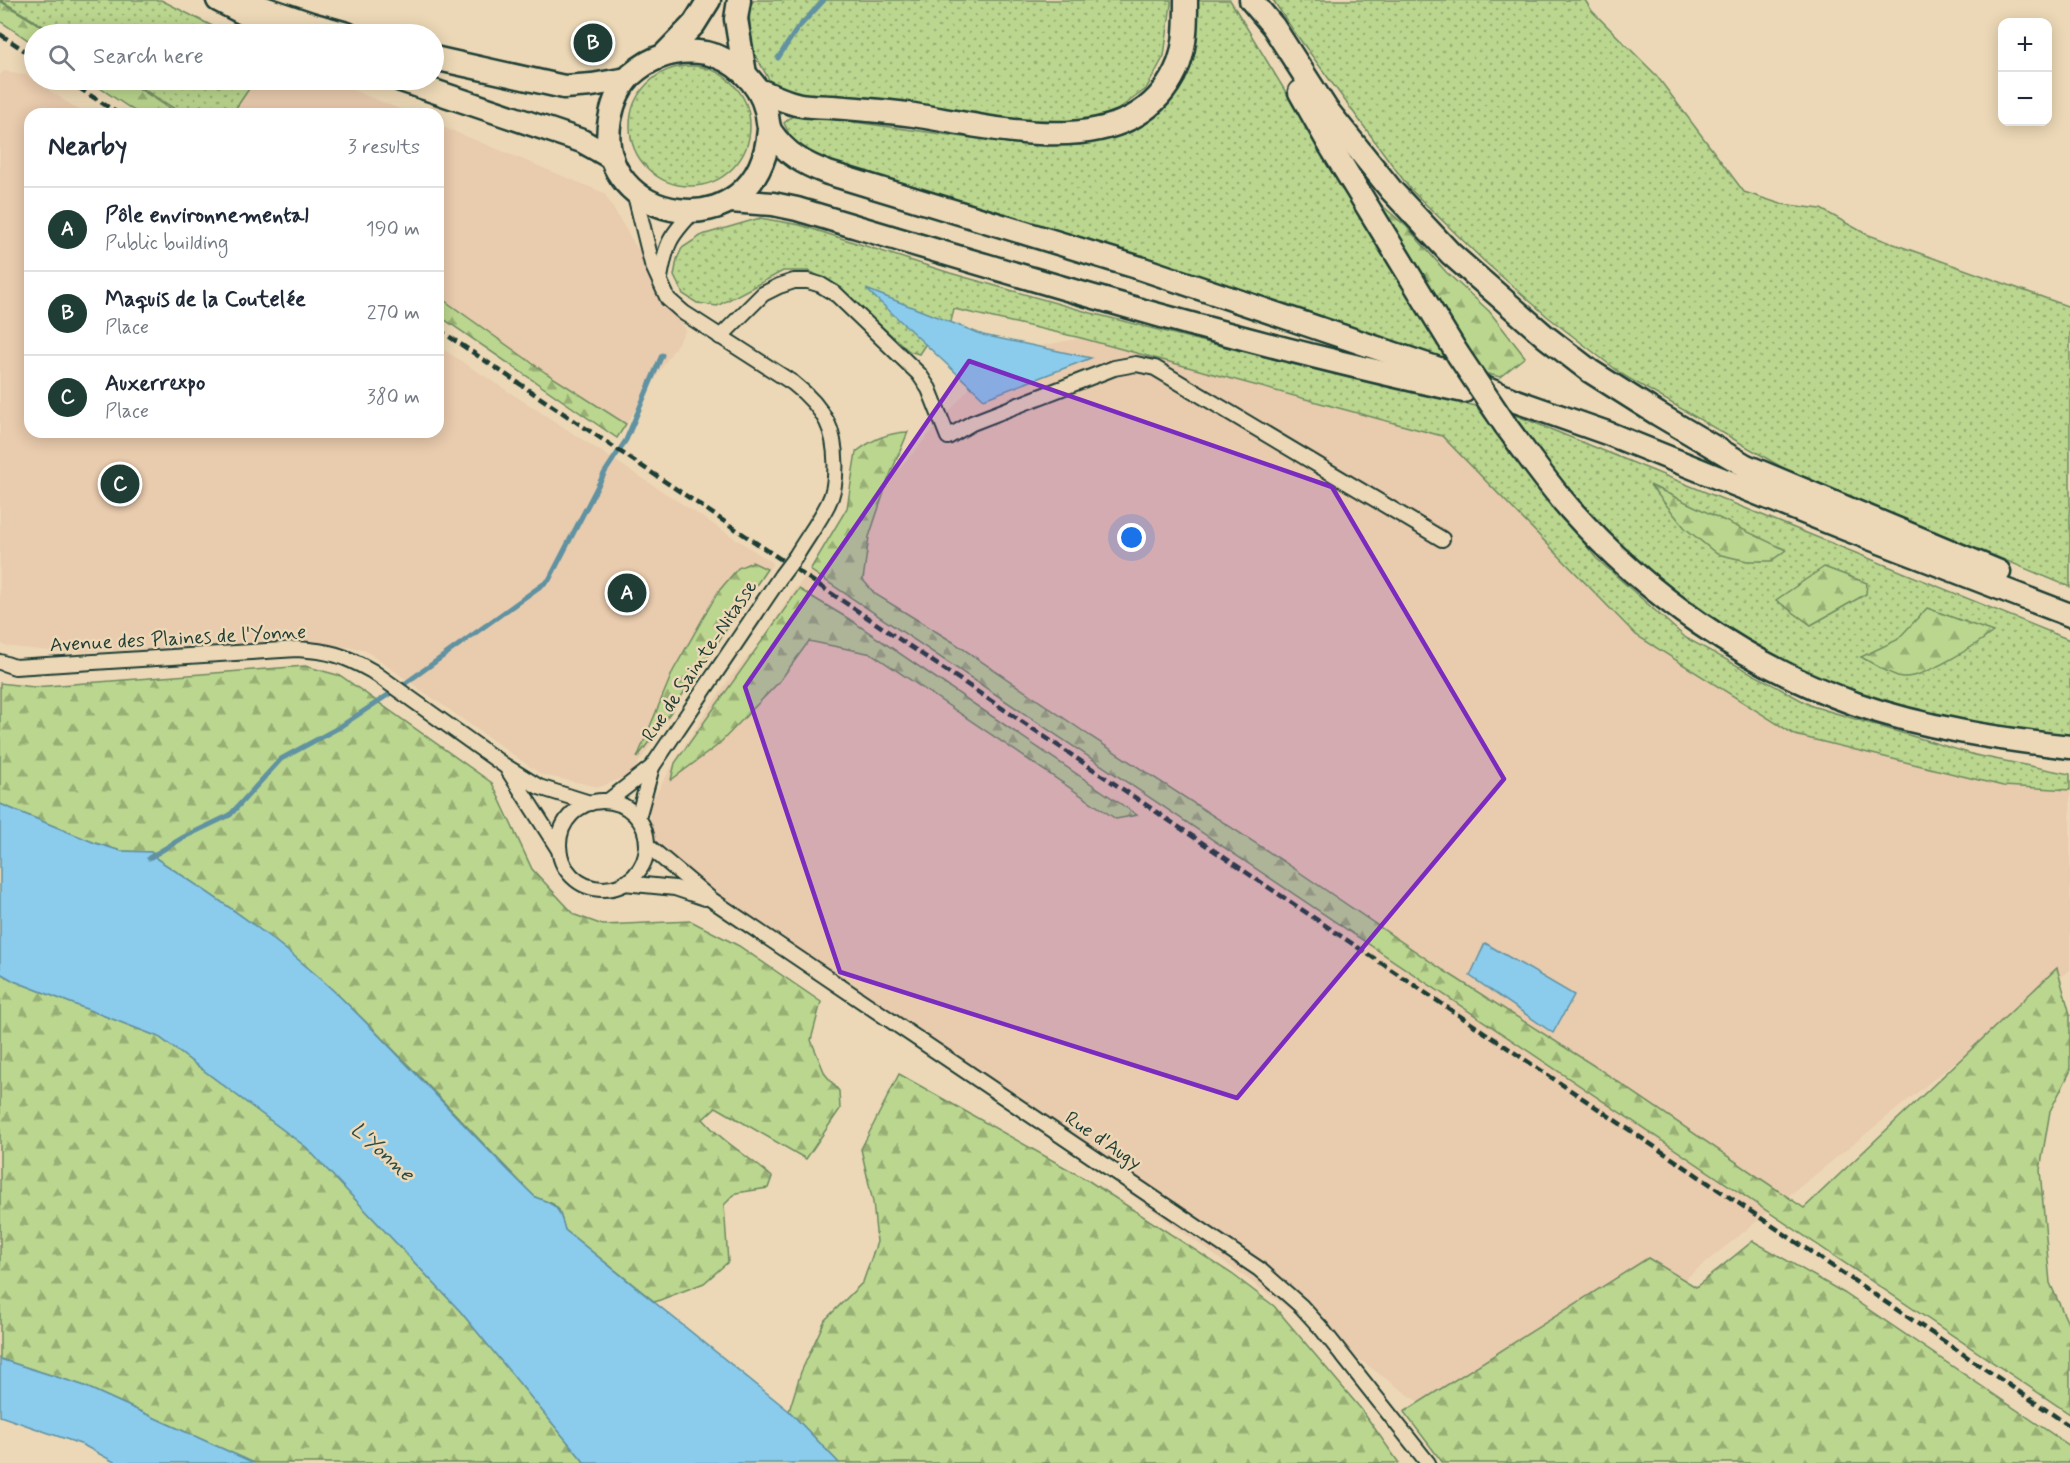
<!DOCTYPE html>
<html lang="en">
<head>
<meta charset="utf-8">
<style>
	body { margin:0; font-family:Mynerve,sans-serif; background:#f6f6f7; color:#1f2937 }
	.controls { position:absolute; right:18px; top:18px; display:grid; overflow:hidden; border-radius:12px; box-shadow:0 3px 15px #0003 }
	.controls button { width:54px; height:54px; display:grid; place-items:center; padding:0; border:0; border-bottom:2px solid #e0e1e3; background:#fff; color:#1f2937; font:30px sans-serif }
	.you { position:absolute; left:1132px; top:538px; width:21px; height:21px; margin:-15px; border:4px solid #fff; border-radius:50%; background:#1a73e8; box-shadow:0 0 0 9px #1a73e833 }
	.badge { display:grid; place-items:center; width:39px; height:39px; border-radius:50%; background:#1f3d34; color:#fff; font-size:20px; font-weight:700 }
	.pin { position:absolute; translate:-50% -50%; border:3px solid #fff; box-shadow:0 2px 6px #0006 }
	.list { margin:0; padding:0; list-style:none }
	h2 { display:flex; justify-content:space-between; align-items:center; height:78px; margin:0; padding:0 24px; font-size:26px }
	h2 small { font-size:20px; font-weight:400; color:#747a83 }
	.list li { display:grid; grid-template-columns:39px 1fr auto; gap:18px; align-items:center; box-sizing:border-box; height:84px; padding:0 24px; border-top:2px solid #e0e1e3 }
	.list b { display:block; font-size:22px; white-space:nowrap }
	.list p { margin:0; font-size:20px; white-space:nowrap; color:#747a83 }
	.list em { font-size:20px; font-style:normal; color:#747a83 }
	.icon { flex:none; width:33px; height:33px; fill:none; stroke:currentColor; stroke-width:2; stroke-linecap:round; stroke-linejoin:round }
	.map { position:relative; flex:none; width:2070px; height:1463px; overflow:hidden }
	.search { position:absolute; background:#fff; box-shadow:0 3px 15px #0003; left:24px; top:24px; width:420px; height:66px; display:flex; align-items:center; gap:15px; box-sizing:border-box; padding:0 21px; border-radius:33px; color:#747a83; font-size:22px }
	.panel { position:absolute; background:#fff; box-shadow:0 3px 15px #0003; left:24px; top:108px; width:420px; height:330px; border-radius:18px }
	.map>svg:first-child { display:block }
</style>
</head>
<body>
<div class="map">
<svg width="2070" height="1463" viewBox="0 0 2070 1463">
	<defs>
		<pattern id="grass-dots" width="8" height="8" patternUnits="userSpaceOnUse" patternTransform="scale(1.5)"><rect width="8" height="8" fill="#bbd68e"/><path d="M2 2h.1M6 6h.1" fill="none" stroke="#97af75" stroke-width="1.8" stroke-linecap="round"/></pattern>
		<pattern id="forest-firs" width="22" height="20" patternUnits="userSpaceOnUse" patternTransform="scale(1.5)"><rect width="22" height="20" fill="#bbd68e"/><path d="M5 1l3.5 6h-7zM16 11l3.5 6h-7z" fill="#97af75"/></pattern>
	</defs>
	<rect width="100%" height="100%" fill="#ecd8b6"/>
	<filter id="ink" filterUnits="userSpaceOnUse"><feTurbulence type="fractalNoise" baseFrequency=".0167" numOctaves="2"/><feDisplacementMap in="SourceGraphic" scale="12" xChannelSelector="R" yChannelSelector="G"/><feConvolveMatrix kernelMatrix="1 2 1 2 8 2 1 2 1" color-interpolation-filters="sRGB"/></filter>
	<g filter="url(#ink)">
		<!-- built -->
		<g fill="#e9cbad">
			<path d="M4,71L24,74L85,114H30V432H438V346L773,563L631,774L600,787L542,775L363,649L301,641L201,649L60,652L5,646L0,642V75Z"/>
			<path d="M255,80H328L412,114H232Z"/>
			<path d="M438,125L604,193L686,330L626,424L546,373L438,296Z"/>
			<path d="M1081,338L1442,436L1636,635L2003,786L2070,790V970L1478,1445L765,931L659,868L648,807L689,738L727,682L763,639L794,590L999,354Z"/>
		</g>
		<!-- grass -->
		<g fill="url(#grass-dots)" stroke="#6d8a61" stroke-width="1.5">
			<path d="M0,0H161L228,34H56Z"/>
			<path d="M754,0H1171V4L1164,56L1146,89L1117,110L1092,120L1044,127L794,94L773,87L751,47L749,7Z"/>
			<path d="M1191,0H1230L1451,365L820,159L795,147L784,123L795,114L1008,143L1080,145L1150,121L1184,73Z"/>
			<path d="M1273,0H1585L1592,11L1656,75L1744,192L1781,204L1821,209L1866,234L2070,307V587L1785,469L1623,375L1548,317L1484,261L1410,189L1293,30Z"/>
			<circle cx="690" cy="126" r="60"/>
			<path d="M128,80H255L232,114H183Z"/>
			<path d="M760,218L800,225L950,273L1091,313L1297,365L1476,406L1596,558L1686,638L1812,706L1975,755L2070,774V790L2003,786L1795,735L1636,635L1442,436L1081,338L954,309L947,338L934,331L919,354L909,351L836,285L809,271H783L717,306L697,303L683,294L674,276L677,259L682,248L702,235Z"/>
			<path d="M1513,414L2070,640V738L1974,728L1882,704L1807,676L1726,631L1658,583L1595,518L1541,457Z"/>
		</g>
		<!-- forest -->
		<g fill="url(#forest-firs)" stroke="#6d8a61" stroke-width="1.5">
			<path d="M0,1L54,34H34V44L0,21Z"/>
			<path d="M88,80H126L179,114H139Z"/>
			<path d="M1378,202L1407,227L1446,272L1489,311L1525,357L1500,377L1484,373Z"/>
			<path d="M438,296L546,373L626,424L617,438L438,315Z"/>
			<path d="M908,432L888,480L869,537L863,580L875,594L953,642L1090,736L1283,861L1443,970L1599,1069L1804,1208L2057,968L2070,1014V1072L2050,1111L2040,1170L2050,1283L2070,1328V1414L810,570L847,508L856,452C873,439 887,433 908,432Z"/>
			<path d="M1650,485L1786,550L1771,561H1747L1717,554L1685,528Z"/>
			<path d="M752,562L767,569L670,713L637,758L673,671L718,592L738,568Z"/>
			<path d="M1824,567L1867,583L1866,594L1811,625L1776,600Z"/>
			<path d="M799,589L849,619L1137,815L1116,819L872,654L809,641L779,682L718,745L671,780L675,763Z"/>
			<path d="M1927,608L1993,632C1976,645 1923,679 1903,677C1893,677 1871,662 1861,657L1897,640Z"/>
			<path d="M305,666L341,676L492,783L532,869L575,915L603,925L691,921L739,946L821,1002L811,1040L825,1074L839,1091L840,1109L806,1159L716,1107L703,1119C723,1143 749,1156 772,1177L768,1188L736,1193L724,1205L728,1262L704,1283L655,1302L565,1230L559,1210L553,1204L535,1197L527,1189C463,1124 402,1055 336,993C282,942 219,900 157,859L151,852L121,851L95,843L0,804V683L34,687Z"/>
			<path d="M0,973L14,981L159,1037L306,1147L460,1311L585,1463H254L82,1385L0,1359Z"/>
			<path d="M899,1074L1089,1181L1232,1274L1274,1306L1361,1409L1399,1463H839L789,1411L801,1372L825,1320L863,1282L877,1242L873,1202L861,1149Z"/>
			<path d="M1753,1241L1844,1293L2070,1446V1463H1443L1404,1412L1648,1258L1696,1287Z"/>
		</g>
		<!-- water -->
		<g fill="#8bcbec" stroke="#6092a2" stroke-width="1.5">
			<path d="M866,289L983,335L1091,358L984,399Z"/>
			<path d="M0,804L95,843L121,851L151,852L157,859C220,900 283,942 337,994C405,1059 467,1131 535,1197C557,1205 559,1207 565,1230L789,1411L839,1463H585L460,1311L306,1147L159,1037L14,981L0,973Z"/>
			<path d="M1485,943L1574,995L1553,1033L1470,976Z"/>
			<path d="M0,1359L82,1385L254,1463H116L83,1445L0,1416Z"/>
		</g>
		<g fill="none" stroke-linecap="round" stroke-linejoin="round">
			<!-- stream -->
			<g stroke="#6092a2" stroke-width="5">
				<path d="M778,58L797,29L824,0"/>
				<path d="M149,858L184,837L230,815L281,759L338,728L403,685L549,580L605,472L626,440L662,355"/>
			</g>
			<defs>
				<g id="street">
					<path d="M634,191L652,264L668,299L684,313L793,383C807,394 819,406 827,422C837,442 839,484 828,504C819,522 806,539 796,556"/>
					<path d="M660,278C666,244 669,237 693,212"/>
					<path d="M720,337L763,294L779,286L794,281H808L821,285L837,295L919,374L929,389L948,437L972,423L1114,368L1136,364L1155,368L1442,539"/>
					<path d="M0,662L15,667L297,649C329,651 344,655 372,671L505,766L539,787L590,803"/>
					<path d="M508,770L559,850"/>
					<path d="M608,801L652,767L781,576"/>
					<circle cx="603" cy="845" r="44"/>
					<path d="M638,818L652,767"/>
					<path d="M647,845L712,900L1259,1269L1301,1306L1321,1328L1428,1463"/>
					<path d="M624,883L675,888L705,898"/>
				</g>
				<g id="primary">
					<path d="M218,0L284,34"/>
					<path d="M240,0L311,24L347,34"/>
					<path d="M739,0L736,19L745,74"/>
					<path d="M1251,0L1273,26L1327,110L1392,191L1451,254L1546,337L1590,371L1658,414L1746,466L1999,572"/>
					<path d="M665,54L694,24L709,0"/>
					<path d="M434,58L564,87L592,85L627,79"/>
					<path d="M401,80L582,141L612,158"/>
					<path d="M758,90C770,94 783,101 796,104C807,107 821,106 832,107C860,109 887,111 914,115C997,128 1138,168 1179,63C1186,43 1186,21 1186,0"/>
					<path d="M1300,92L1331,147L1457,353"/>
					<path d="M769,129C760,255 590,223 610,119C613,103 619,87 631,75C652,56 678,48 706,53C734,59 759,82 766,110C768,117 767,125 771,132C786,154 804,164 828,173L1140,268L1439,369L1513,400L1607,433L1846,529L2070,615"/>
					<path d="M730,201L773,204L797,209C1018,275 1238,343 1464,391"/>
					<path d="M1506,426C1527,454 1547,483 1570,509C1647,596 1747,665 1856,704C1925,728 1998,739 2070,747"/>
				</g>
			</defs>
			<!-- street casing -->
			<use href="#street" stroke="#1f3d34" stroke-width="18"/>
			<!-- primary casing -->
			<use href="#primary" stroke="#1f3d34" stroke-width="27"/>
			<!-- street -->
			<use href="#street" stroke="#ecd8b6" stroke-width="14"/>
			<!-- primary -->
			<use href="#primary" stroke="#ecd8b6" stroke-width="22"/>
			<!-- rail -->
			<g stroke="#1f3d34" stroke-width="4.5" stroke-dasharray="9 4.5" stroke-linecap="butt">
				<path d="M0,34L34,57"/>
				<path d="M67,80L119,114"/>
				<path d="M438,329L2070,1426"/>
			</g>
			<defs>
				<path id="street-bridge" d="M781,576L796,556"/>
				<path id="primary-bridge" d="M1457,353L1506,426"/>
			</defs>
			<!-- street-bridge casing -->
			<use href="#street-bridge" stroke="#1f3d34" stroke-width="18" stroke-linecap="butt"/>
			<!-- primary-bridge casing -->
			<use href="#primary-bridge" stroke="#1f3d34" stroke-width="27" stroke-linecap="butt"/>
			<!-- street-bridge -->
			<use href="#street-bridge" stroke="#ecd8b6" stroke-width="14"/>
			<!-- primary-bridge -->
			<use href="#primary-bridge" stroke="#ecd8b6" stroke-width="22"/>
		</g>
	</g>
	<!-- marked area -->
	<path fill="#7b2cbf" fill-opacity="0.2" stroke="#7b2cbf" stroke-width="4.5" stroke-linejoin="round" d="M969,361L1332,487L1504,779L1237,1098L840,972L745,687Z"/>
	<g text-anchor="middle" dominant-baseline="central" stroke-width="5" stroke-linejoin="round" paint-order="stroke">
		<!-- street labels -->
		<g font-size="20" fill="#1f3d34" stroke="#ecd8b6">
			<text transform="translate(178 639) rotate(-3)">Avenue des Plaines de l'Yonne</text>
			<text transform="translate(700 661) rotate(-56)">Rue de Sainte-Nitasse</text>
			<text transform="translate(1103 1141) rotate(34)">Rue d'Augy</text>
		</g>
		<!-- water labels -->
		<g font-size="21" font-style="italic" fill="#2a4b46" stroke="#ecd8b6">
			<text transform="translate(382 1152) rotate(42)">L'Yonne</text>
		</g>
	</g>
</svg>
<div class="controls">
<button>+</button>
<button>−</button>
</div>
<div class="you"></div>
<div class="pin badge" style="left:627px;top:593px">A</div>
<div class="pin badge" style="left:593px;top:43px">B</div>
<div class="pin badge" style="left:120px;top:484px">C</div>
<div class="search"><svg class="icon" aria-label="search" viewBox="0 0 24 24"><circle cx="10" cy="10" r="6"/><path d="M15 15l6 6"/></svg>Search here</div>
<section class="panel">
<h2>Nearby<small>3 results</small></h2>
<ul class="list">
<li><span class="badge">A</span><div><b>Pôle environnemental</b><p>Public building</p></div><em>190 m</em></li>
<li><span class="badge">B</span><div><b>Maquis de la Coutelée</b><p>Place</p></div><em>270 m</em></li>
<li><span class="badge">C</span><div><b>Auxerrexpo</b><p>Place</p></div><em>380 m</em></li>
</ul>
</section>
</div>
</body>
</html>
